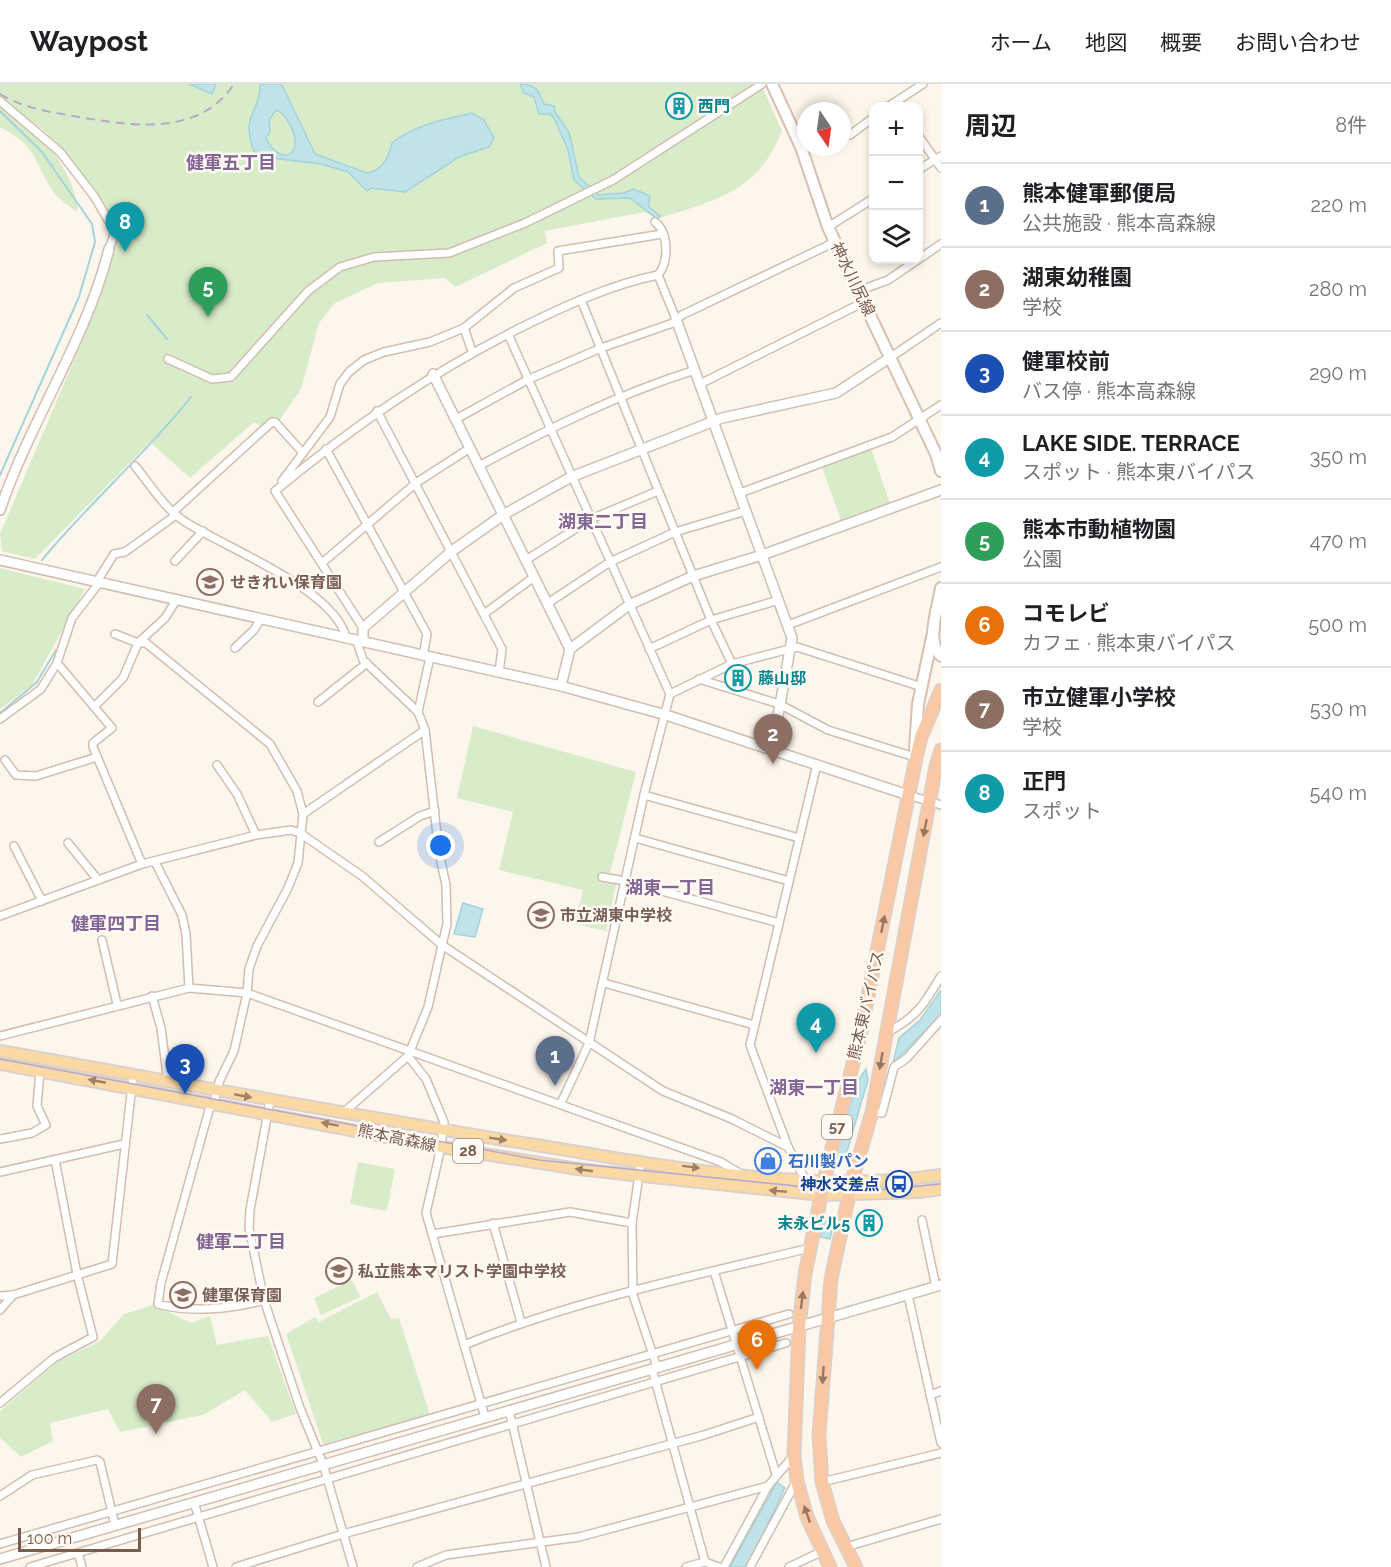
<!DOCTYPE html>
<html lang="ja">
<head>
<meta charset="utf-8">
<style>
	body { margin:0; font-family:Raleway,"Noto Sans JP",sans-serif; background:#f6f6f6; color:#202124 }
	.controls { position:absolute; right:18px; top:18px; display:grid; overflow:hidden; border-radius:12px; box-shadow:0 3px 9px #0003 }
	.controls button { width:54px; height:54px; display:grid; place-items:center; padding:0; border:0; border-bottom:2px solid #e0e0e0; background:#fff; color:#202124; font:30px sans-serif }
	.compass { position:absolute; left:797px; top:18px; width:54px; height:54px; border-radius:50%; background:#fff; box-shadow:0 3px 9px #0003; rotate:167deg }
	.scale { position:absolute; left:18px; bottom:15px; width:123px; box-sizing:border-box; padding-left:6px; border:3px solid #7a5c4d; border-top:0; font-size:16px; line-height:21px; white-space:nowrap; color:#7a5c4d; -webkit-text-stroke:4px #fffaf3; paint-order:stroke }
	.you { position:absolute; left:441px; top:762px; width:21px; height:21px; margin:-15px; border:4px solid #fff; border-radius:50%; background:#1a73e8; box-shadow:0 0 0 9px #1a73e833 }
	.badge { display:grid; place-items:center; width:39px; height:39px; border-radius:50%; background:#e76f51; color:#fff; font-size:20px; font-weight:700 }
	.pin { position:absolute; translate:-50% -50px; filter:drop-shadow(0 2px 3px #0008) }
	.pin::after { content:''; position:absolute; top:32px; width:21px; height:18px; background:inherit; clip-path:polygon(0 0,100% 0,50% 100%) }
	.list { margin:0; padding:0; list-style:none }
	h2 { display:flex; justify-content:space-between; align-items:center; height:78px; margin:0; padding:0 24px; font-size:26px }
	h2 small { font-size:20px; font-weight:400; color:#757577 }
	.list li { display:grid; grid-template-columns:39px 1fr auto; gap:18px; align-items:center; box-sizing:border-box; height:84px; padding:0 24px; border-top:2px solid #e0e0e0 }
	.list b { display:block; font-size:22px; white-space:nowrap }
	.list p { margin:0; font-size:20px; white-space:nowrap; color:#757577 }
	.list em { font-size:20px; font-style:normal; color:#757577 }
	.icon { flex:none; width:33px; height:33px; fill:none; stroke:currentColor; stroke-width:2; stroke-linecap:round; stroke-linejoin:round }
	.map { position:relative; flex:none; width:941px; height:1483px; overflow:hidden }
	header { display:flex; align-items:center; gap:36px; box-sizing:border-box; height:84px; padding:0 30px; background:#fff; border-bottom:2px solid #e0e0e0 }
	header strong { font-size:28px }
	nav { display:flex; gap:33px; margin-inline-start:auto; font-size:21px }
	main { display:flex }
	aside { flex:1; background:#fff }
	.map>svg:first-child { display:block }
</style>
</head>
<body>
<header>
<strong>Waypost</strong>
<nav><a>ホーム</a><a>地図</a><a>概要</a><a>お問い合わせ</a></nav>
</header>
<main>
<div class="map">
<svg width="941" height="1483" viewBox="0 0 941 1483">
	<rect width="100%" height="100%" fill="#fdf6ec"/>
	<!-- green -->
	<g fill="#d8ecc9">
		<path d="M0,0H761L782,47C757,109 716,116 657,135L645,128L545,147L547,159L455,203L445,194L378,199L335,219L319,239L301,305L279,337L273,333L263,344L254,338L190,394L150,358L35,475L2,467L0,450L95,227L119,150L118,142C93,106 71,69 37,41L34,43C50,60 81,105 77,128C69,121 57,115 52,106C32,74 38,63 0,43Z"/>
		<path d="M871,365L891,422L842,439L822,383Z"/>
		<path d="M0,484L85,505L32,601L0,625Z"/>
		<path d="M473,642L636,688L610,789L618,792L606,847L575,840L583,806L499,786L513,728L457,714Z"/>
		<path d="M358,1078L395,1085L387,1127L350,1120Z"/>
		<path d="M352,1196L360,1213L321,1231L314,1214Z"/>
		<path d="M377,1208L391,1235L399,1234L430,1331L323,1360L286,1250L315,1233L319,1238Z"/>
		<path d="M153,1221L191,1239L210,1232L217,1261L268,1252L296,1330L272,1338L245,1306L203,1331L120,1348L108,1325L50,1339L53,1357L21,1373L0,1354V1327L57,1278L100,1257L124,1230Z"/>
	</g>
	<!-- water -->
	<g fill="#bfe3e8" stroke="#a5d3da" stroke-width="1.5" fill-rule="evenodd">
		<path d="M189,0H216L212,10Z"/>
		<path d="M260,0H280L283,3L315,70L367,89C382,87 389,72 392,59C416,40 443,36 472,29L484,36L494,54L489,63L459,73L405,108L371,104L367,107L348,88L321,80L272,74L254,68C240,28 260,32 260,0ZM276,26C283,28 285,33 289,39C307,69 282,86 266,54L270,48L269,36Z"/>
		<path d="M520,0C536,0 539,7 544,20L554,22L555,28L569,48L579,93L599,111L624,109L634,105L650,112L648,122L660,132L657,135L630,114L596,115L574,96L568,66L554,34L550,30H539L534,13L524,9Z"/>
		<path d="M463,819L483,825L475,853L454,850Z"/>
		<path d="M941,906V931L893,979L899,954L920,936Z"/>
		<path d="M866,985L868,996L845,1074L835,1073L857,998Z"/>
		<path d="M824,1134L834,1136L830,1155L820,1153Z"/>
		<path d="M777,1398L785,1404L747,1483H730Z"/>
	</g>
	<g fill="none" stroke-linecap="round" stroke-linejoin="round">
		<!-- stream -->
		<g stroke="#a5d3da" stroke-width="2">
			<path d="M0,27L42,68L92,140L95,158L79,213L0,391"/>
			<path d="M147,231L167,255"/>
			<path d="M42,476C89,419 145,371 191,313"/>
			<path d="M0,629L37,598L56,566"/>
		</g>
		<defs>
			<g id="minor">
				<path d="M0,17L60,68L94,112L115,148L109,165"/>
				<path d="M889,22L923,0"/>
				<path d="M918,51L941,84"/>
				<path d="M842,53L850,51L874,33"/>
				<path d="M918,86L941,72"/>
				<path d="M655,138C669,149 669,178 658,191"/>
				<path d="M828,143L874,114"/>
				<path d="M858,207L888,196L941,160"/>
				<path d="M581,216L711,536L732,580"/>
				<path d="M464,244L472,267"/>
				<path d="M508,250L670,610L644,711L589,959L561,1019"/>
				<path d="M891,273L941,239"/>
				<path d="M168,275L212,295L231,293L308,207L340,183L374,173L449,169L525,139L613,96L762,0"/>
				<path d="M700,300L864,218"/>
				<path d="M377,327L502,565L499,588"/>
				<path d="M456,335L527,296L601,264L673,239L682,231L835,158"/>
				<path d="M326,365L427,550L423,572"/>
				<path d="M135,382C149,399 165,425 184,437C225,464 333,504 346,553"/>
				<path d="M479,382C549,344 619,310 695,286"/>
				<path d="M282,397L330,333L340,300L349,288L364,276L384,268L430,258L464,244L514,204L559,184L558,167L662,150"/>
				<path d="M740,409L892,353L941,321"/>
				<path d="M173,428L272,338H275L303,369"/>
				<path d="M526,476L591,435L658,407"/>
				<path d="M175,477L203,447"/>
				<path d="M322,479L416,399L470,364"/>
				<path d="M96,499L114,470L125,468L176,431"/>
				<path d="M177,515L165,534L138,559H146L270,660L297,707L303,730L298,779L288,804L257,862L249,885L247,909L234,967L219,998L214,1019L209,1026L161,1199L158,1220C191,1229 232,1225 264,1216"/>
				<path d="M548,519L610,478L675,448L746,427"/>
				<path d="M484,530L534,493"/>
				<path d="M788,541L941,483"/>
				<path d="M363,544L275,407C355,341 433,287 526,241C567,221 613,200 658,191L676,235"/>
				<path d="M356,555L363,576L418,628"/>
				<path d="M235,564L254,546L261,534"/>
				<path d="M649,565L711,536L779,516"/>
				<path d="M57,579L112,644L93,659V663L142,780"/>
				<path d="M699,595L779,620L828,646L915,673"/>
				<path d="M670,610L732,580L797,563L922,603"/>
				<path d="M318,618L367,579"/>
				<path d="M95,622L123,594L138,559L115,550"/>
				<path d="M0,635L41,605L57,579L72,534L99,499"/>
				<path d="M5,676L16,691L36,692L97,673"/>
				<path d="M217,681L237,710L256,751"/>
				<path d="M644,711L799,754"/>
				<path d="M908,711L941,721"/>
				<path d="M303,730L425,646"/>
				<path d="M635,754L789,797"/>
				<path d="M379,758L420,732L435,727"/>
				<path d="M68,759L98,796"/>
				<path d="M14,762L42,817"/>
				<path d="M155,778L182,831L186,850L189,904"/>
				<path d="M602,793L625,797L779,839"/>
				<path d="M0,832L142,780L256,751L291,746L300,749L362,792L442,861L663,1007L732,1035L788,1063"/>
				<path d="M102,856L117,920"/>
				<path d="M604,899L754,941"/>
				<path d="M152,912L161,944L168,998"/>
				<path d="M886,949C917,933 924,921 941,892"/>
				<path d="M0,952L189,904L247,909L721,1078L741,1090"/>
				<path d="M408,972L426,995L444,1038L441,1063L426,1129L485,1333"/>
				<path d="M270,1017L250,1126L249,1144L264,1216L300,1324L323,1380L353,1483"/>
				<path d="M872,1028L882,1029L894,983L907,974L941,936"/>
				<path d="M343,1029L408,972L428,923L442,861L447,840L446,801L439,768L425,646L418,628L430,573"/>
				<path d="M0,1055L32,1049L46,1041L37,1022L40,987"/>
				<path d="M641,1077L632,1139L633,1211L657,1283"/>
				<path d="M0,1088L124,1060"/>
				<path d="M805,1095L788,1063L750,961L817,680"/>
				<path d="M922,1136L936,1203"/>
				<path d="M493,1139L521,1238"/>
				<path d="M433,1150L570,1128L632,1139"/>
				<path d="M714,1187L776,1390"/>
				<path d="M908,1211L941,1359"/>
				<path d="M0,1212L13,1211L112,1180L133,992"/>
				<path d="M0,1226L13,1211"/>
				<path d="M464,1261C575,1216 693,1192 810,1164"/>
				<path d="M652,1285L705,1478"/>
				<path d="M930,1311L941,1307"/>
				<path d="M0,1319L54,1274L93,1253L77,1190L55,1076"/>
				<path d="M509,1326L546,1483"/>
				<path d="M822,1398L941,1369"/>
				<path d="M0,1412L32,1391L97,1376L100,1378L115,1441"/>
				<path d="M194,1418L213,1483"/>
				<path d="M0,1460L789,1230"/>
				<path d="M846,1463L941,1435"/>
				<path d="M78,1469L82,1483"/>
				<path d="M30,1483L786,1259"/>
				<path d="M236,1483L343,1450L704,1351L759,1333"/>
				<path d="M417,1483L446,1471L579,1453L768,1402L794,1371"/>
				<path d="M686,1483L705,1478L719,1483"/>
				<path d="M724,1483L768,1402"/>
				<path d="M750,1483L796,1398"/>
				<path d="M789,1483L823,1467"/>
			</g>
			<g id="tertiary">
				<path d="M676,235L792,554L772,665"/>
				<path d="M433,290L570,565"/>
				<path d="M0,426C30,337 86,257 109,165"/>
				<path d="M0,476L561,602L666,631L908,711"/>
				<path d="M363,557V544L452,467L503,431L571,393L722,334L836,309L891,273"/>
				<path d="M561,602L570,565L629,521L693,492L762,471L941,406"/>
				<path d="M0,1475L941,1201"/>
			</g>
			<g id="secondary">
				<path d="M772,0L801,63L828,143L936,370L941,387"/>
				<path d="M941,504C938,524 925,557 941,572"/>
				<path d="M915,665L918,620L934,544"/>
			</g>
			<g id="primary">
				<path d="M0,967C181,999 361,1033 542,1062C668,1083 814,1110 941,1091"/>
				<path d="M0,980L441,1063L578,1085L821,1111L920,1108L941,1105"/>
			</g>
			<g id="trunk">
				<path d="M830,1483L807,1433L797,1397L794,1371L799,1243L805,1190L824,1097L861,947L915,679L921,653L941,606"/>
				<path d="M856,1483L833,1437L822,1398L819,1351L831,1195L852,1097L872,1028L936,682L941,666"/>
			</g>
		</defs>
		<!-- minor casing -->
		<use href="#minor" stroke="#d1beb0" stroke-width="10"/>
		<!-- tertiary casing -->
		<use href="#tertiary" stroke="#d1beb0" stroke-width="12"/>
		<!-- secondary casing -->
		<use href="#secondary" stroke="#d6c0b0" stroke-width="14"/>
		<!-- primary casing -->
		<use href="#primary" stroke="#dad1cd" stroke-width="14"/>
		<!-- trunk casing -->
		<use href="#trunk" stroke="#dad1cd" stroke-width="15"/>
		<!-- minor -->
		<use href="#minor" stroke="#fff" stroke-width="7"/>
		<!-- tertiary -->
		<use href="#tertiary" stroke="#fff" stroke-width="9"/>
		<!-- secondary -->
		<use href="#secondary" stroke="#fff" stroke-width="10"/>
		<!-- primary -->
		<use href="#primary" stroke="#fbd9a5" stroke-width="10"/>
		<!-- trunk -->
		<use href="#trunk" stroke="#f9c8a4" stroke-width="12"/>
		<!-- tram -->
		<path stroke="#b9a8c9" stroke-width="1.5" d="M0,975L539,1076L826,1105L877,1106L941,1100"/>
		<!-- rail -->
		<path stroke="#b9a8c9" stroke-width="2" stroke-dasharray="9 6" stroke-linecap="butt" d="M0,10C25,25 51,28 79,33C132,42 199,53 234,0"/>
	</g>
	<!-- one-way arrows -->
	<defs><path id="oneway-solid" d="M-6-.8H1V-3.2L6.5 0L1 3.2V.8H-6Z" transform="scale(1.5)"/></defs>
	<g fill="#9a7763">
		<use href="#oneway-solid" transform="translate(925 744) rotate(101)"/>
		<use href="#oneway-solid" transform="translate(883 840) rotate(-79)"/>
		<use href="#oneway-solid" transform="translate(881 977) rotate(100)"/>
		<use href="#oneway-solid" transform="translate(802 1216) rotate(-83)"/>
		<use href="#oneway-solid" transform="translate(823 1291) rotate(94)"/>
		<use href="#oneway-solid" transform="translate(807 1430) rotate(-109)"/>
	</g>
	<g fill="#a18267">
		<use href="#oneway-solid" transform="translate(97 997) rotate(-169)"/>
		<use href="#oneway-solid" transform="translate(243 1012) rotate(11)"/>
		<use href="#oneway-solid" transform="translate(330 1040) rotate(-170)"/>
		<use href="#oneway-solid" transform="translate(498 1055) rotate(9)"/>
		<use href="#oneway-solid" transform="translate(691 1083) rotate(7)"/>
		<use href="#oneway-solid" transform="translate(584 1086) rotate(-172)"/>
		<use href="#oneway-solid" transform="translate(778 1107) rotate(-175)"/>
	</g>
	<!-- icons -->
	<defs>
		<symbol id="building-ring" viewBox="-11 -11 22 22"><circle r="9.5" fill="#fffaf3" stroke="#0f9aa8" stroke-width="1.5"/><path d="M-4-6H4V6H1V3H-1V6H-4ZM-2.5-4.3h1.7v1.8h-1.7ZM.8-4.3h1.7v1.8H.8ZM-2.5-1h1.7V.8h-1.7ZM.8-1h1.7V.8H.8Z" fill="#0f9aa8"/></symbol>
		<symbol id="school-ring" viewBox="-11 -11 22 22"><circle r="9.5" fill="#fffaf3" stroke="#8d6e63" stroke-width="1.5"/><path d="M0-5L7-2L0 1L-7-2ZM-4 1L0 2.5L4 1V4Q0 6-4 4Z" fill="#8d6e63"/></symbol>
		<symbol id="shop-ring" viewBox="-11 -11 22 22"><circle r="9.5" fill="#fffaf3" stroke="#3f7fe0" stroke-width="1.5"/><path d="M-5-2.5h2.3a2.7 3.5 0 0 1 5.4 0H5L5.5 6h-11ZM-1.5-2.5h3a1.5 2.3 0 0 0-3 0Z" fill="#3f7fe0"/></symbol>
		<symbol id="bus-ring" viewBox="-11 -11 22 22"><circle r="9.5" fill="#fffaf3" stroke="#1a4fb4" stroke-width="1.5"/><path d="M-5-6H5V4H4V6H2V4H-2V6H-4V4H-5ZM-3.5-4V0h7V-4ZM-3.5 1.2v1.5H-2V1.2ZM2 1.2v1.5H3.5V1.2Z" fill="#1a4fb4"/></symbol>
	</defs>
	<g fill-rule="evenodd">
		<use href="#building-ring" x="664" y="7" width="30" height="30"/>
		<use href="#school-ring" x="195" y="483" width="30" height="30"/>
		<use href="#building-ring" x="723" y="579" width="30" height="30"/>
		<use href="#school-ring" x="526" y="816" width="30" height="30"/>
		<use href="#shop-ring" x="753" y="1062" width="30" height="30"/>
		<use href="#bus-ring" x="884" y="1085" width="30" height="30"/>
		<use href="#building-ring" x="854" y="1124" width="30" height="30"/>
		<use href="#school-ring" x="324" y="1172" width="30" height="30"/>
		<use href="#school-ring" x="168" y="1196" width="30" height="30"/>
	</g>
	<g text-anchor="middle" dominant-baseline="central" stroke-width="5" stroke-linejoin="round" paint-order="stroke">
		<!-- shield labels -->
		<g fill="#fffaf3" stroke="#a28b7f" stroke-width="1.5">
			<rect x="822" y="1031" width="30" height="24" rx="4.5"/>
			<rect x="453" y="1055" width="30" height="24" rx="4.5"/>
		</g>
		<g font-size="15" font-weight="bold" fill="#7a5c4d">
			<text x="837" y="1043">57</text>
			<text x="468" y="1067">28</text>
		</g>
		<!-- culture labels -->
		<g font-size="16" font-weight="bold" fill="#0d838f" stroke="#fffaf3" text-anchor="start">
			<text x="698" y="22">西門</text>
			<text x="758" y="594">藤山邸</text>
			<text x="850" y="1139" text-anchor="end">末永ビル5</text>
		</g>
		<!-- street labels -->
		<g font-size="16" fill="#7a5c4d" stroke="#fffaf3">
			<text transform="translate(853 195) rotate(64)">神水川尻線</text>
			<text transform="translate(866 921) rotate(-77)">熊本東バイパス</text>
			<text transform="translate(397 1054) rotate(12)">熊本高森線</text>
		</g>
		<!-- education labels -->
		<g font-size="16" font-weight="bold" fill="#785e54" stroke="#fffaf3" text-anchor="start">
			<text x="230" y="498">せきれい保育園</text>
			<text x="560" y="831">市立湖東中学校</text>
			<text x="358" y="1187">私立熊本マリスト学園中学校</text>
			<text x="202" y="1211">健軍保育園</text>
		</g>
		<!-- shop labels -->
		<g font-size="16" font-weight="bold" fill="#366cbe" stroke="#fffaf3" text-anchor="start">
			<text x="788" y="1077">石川製パン</text>
		</g>
		<!-- transit labels -->
		<g font-size="16" font-weight="bold" fill="#164399" stroke="#fffaf3" text-anchor="end">
			<text x="880" y="1100">神水交差点</text>
		</g>
		<!-- neighbourhood labels -->
		<g font-size="18" font-weight="bold" fill="#846695" stroke="#fffaf3">
			<text x="231" y="78">健軍五丁目</text>
			<text x="603" y="437">湖東二丁目</text>
			<text x="670" y="803">湖東一丁目</text>
			<text x="116" y="839">健軍四丁目</text>
			<text x="814" y="1003">湖東一丁目</text>
			<text x="241" y="1157">健軍二丁目</text>
		</g>
	</g>
</svg>
<div class="controls">
<button>+</button>
<button>−</button>
<button><svg class="icon" aria-label="layers" viewBox="0 0 24 24"><path d="M12 4l9 5-9 5-9-5zM3 14l9 5 9-5"/></svg></button>
</div>
<svg class="compass" viewBox="-18 -18 36 36"><path d="M0-13l5 13h-10z" fill="#e53935"/><path d="M0 13l5-13h-10z" fill="#757577"/></svg>
<div class="scale">100 m</div>
<div class="you"></div>
<div class="pin badge" style="left:555px;top:1002px;background:#5c6f8a">1</div>
<div class="pin badge" style="left:773px;top:680px;background:#8d6e63">2</div>
<div class="pin badge" style="left:185px;top:1010px;background:#1a4fb4">3</div>
<div class="pin badge" style="left:816px;top:969px;background:#0f9aa8">4</div>
<div class="pin badge" style="left:208px;top:233px;background:#2e9e5b">5</div>
<div class="pin badge" style="left:757px;top:1286px;background:#e8710a">6</div>
<div class="pin badge" style="left:156px;top:1350px;background:#8d6e63">7</div>
<div class="pin badge" style="left:125px;top:168px;background:#0f9aa8">8</div>
</div>
<aside>
<h2>周辺<small>8件</small></h2>
<ul class="list">
<li><span class="badge" style="background:#5c6f8a">1</span><div><b>熊本健軍郵便局</b><p>公共施設 · 熊本高森線</p></div><em>220 m</em></li>
<li><span class="badge" style="background:#8d6e63">2</span><div><b>湖東幼稚園</b><p>学校</p></div><em>280 m</em></li>
<li><span class="badge" style="background:#1a4fb4">3</span><div><b>健軍校前</b><p>バス停 · 熊本高森線</p></div><em>290 m</em></li>
<li><span class="badge" style="background:#0f9aa8">4</span><div><b>LAKE SIDE. TERRACE</b><p>スポット · 熊本東バイパス</p></div><em>350 m</em></li>
<li><span class="badge" style="background:#2e9e5b">5</span><div><b>熊本市動植物園</b><p>公園</p></div><em>470 m</em></li>
<li><span class="badge" style="background:#e8710a">6</span><div><b>コモレビ</b><p>カフェ · 熊本東バイパス</p></div><em>500 m</em></li>
<li><span class="badge" style="background:#8d6e63">7</span><div><b>市立健軍小学校</b><p>学校</p></div><em>530 m</em></li>
<li><span class="badge" style="background:#0f9aa8">8</span><div><b>正門</b><p>スポット</p></div><em>540 m</em></li>
</ul>
</aside>
</main>
</body>
</html>
